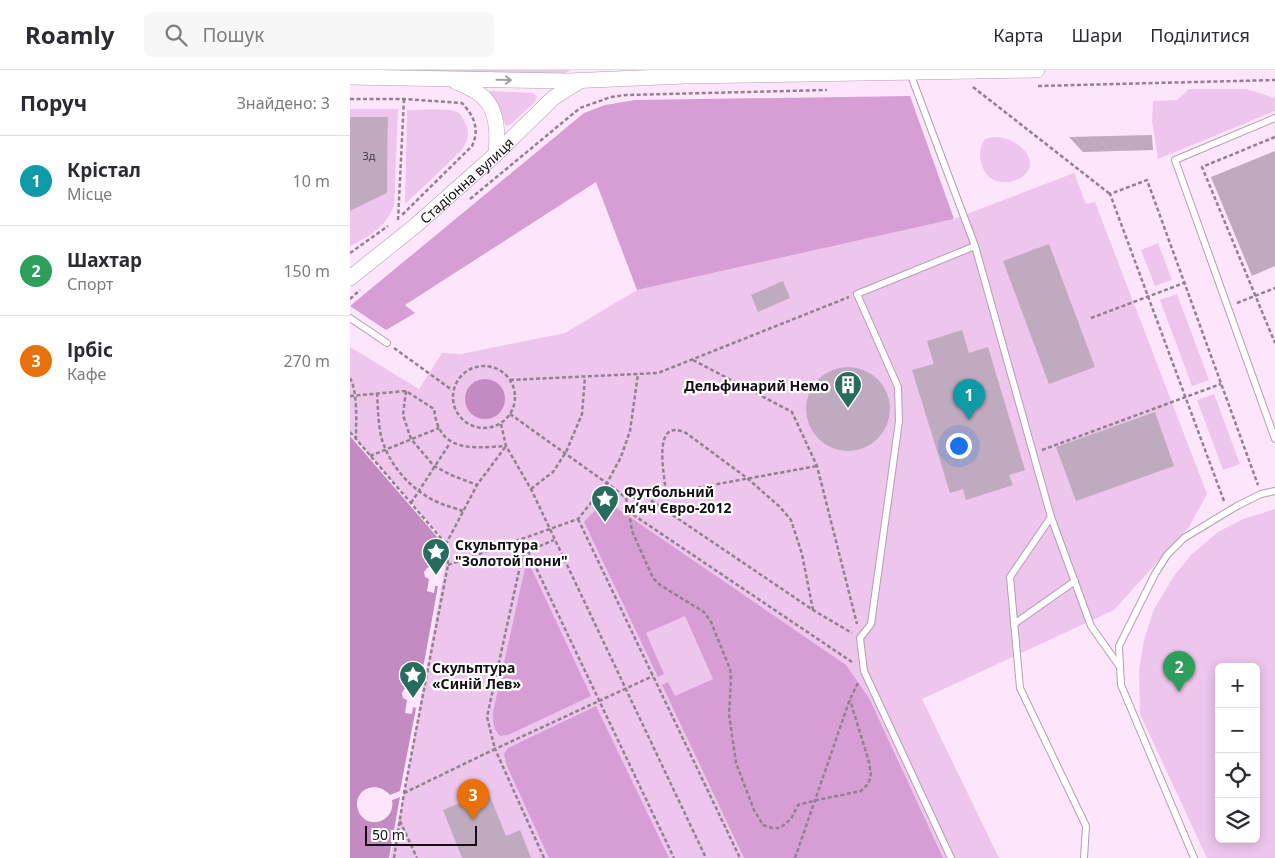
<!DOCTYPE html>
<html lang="uk">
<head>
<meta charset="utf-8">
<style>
	body { margin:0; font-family:"Noto Sans",sans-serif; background:#f7f7f7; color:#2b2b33 }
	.controls { position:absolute; right:15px; bottom:15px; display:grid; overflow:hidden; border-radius:8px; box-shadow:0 2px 12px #0003 }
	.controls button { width:45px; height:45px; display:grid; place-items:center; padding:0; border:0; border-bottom:1px solid #e1e1e2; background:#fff; color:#2b2b33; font:25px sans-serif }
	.scale { position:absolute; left:15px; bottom:12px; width:112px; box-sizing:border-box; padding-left:5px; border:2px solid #160e15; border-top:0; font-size:14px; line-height:18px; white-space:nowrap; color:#160e15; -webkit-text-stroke:4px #fff; paint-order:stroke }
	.you { position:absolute; left:608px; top:375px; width:18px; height:18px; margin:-12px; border:4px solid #fff; border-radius:50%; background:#1a73e8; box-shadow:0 0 0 8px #1a73e833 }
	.badge { display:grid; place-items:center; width:32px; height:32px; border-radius:50%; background:#ea580c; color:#fff; font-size:16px; font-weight:700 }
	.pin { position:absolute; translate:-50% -41px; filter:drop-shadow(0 1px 2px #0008) }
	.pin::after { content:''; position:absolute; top:26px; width:18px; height:15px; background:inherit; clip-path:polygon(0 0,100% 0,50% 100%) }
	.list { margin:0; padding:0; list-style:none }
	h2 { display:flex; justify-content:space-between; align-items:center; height:65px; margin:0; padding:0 20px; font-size:21px }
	h2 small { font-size:16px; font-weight:400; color:#7c7c81 }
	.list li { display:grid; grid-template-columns:32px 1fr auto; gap:15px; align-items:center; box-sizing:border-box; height:90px; padding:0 20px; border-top:1px solid #e1e1e2 }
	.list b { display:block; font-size:19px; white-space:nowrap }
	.list p { margin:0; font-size:16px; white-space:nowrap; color:#7c7c81 }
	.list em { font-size:16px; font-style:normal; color:#7c7c81 }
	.icon { flex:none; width:28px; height:28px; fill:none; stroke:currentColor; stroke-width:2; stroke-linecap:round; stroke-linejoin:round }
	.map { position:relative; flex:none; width:925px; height:788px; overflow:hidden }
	header { display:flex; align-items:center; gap:30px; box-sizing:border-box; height:70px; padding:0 25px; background:#fff; border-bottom:1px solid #e1e1e2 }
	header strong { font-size:24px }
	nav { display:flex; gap:28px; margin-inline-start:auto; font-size:18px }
	.search { width:350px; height:45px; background:#f7f7f7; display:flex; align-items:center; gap:12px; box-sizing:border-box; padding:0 18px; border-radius:8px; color:#7c7c81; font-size:19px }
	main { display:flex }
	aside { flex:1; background:#fff }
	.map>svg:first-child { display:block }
</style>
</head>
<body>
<header>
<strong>Roamly</strong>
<div class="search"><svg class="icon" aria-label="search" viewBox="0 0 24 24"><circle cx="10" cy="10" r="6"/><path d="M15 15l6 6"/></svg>Пошук</div>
<nav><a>Карта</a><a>Шари</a><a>Поділитися</a></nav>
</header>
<main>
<aside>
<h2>Поруч<small>Знайдено: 3</small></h2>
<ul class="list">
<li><span class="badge" style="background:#0f9aa8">1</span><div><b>Крістал</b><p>Місце</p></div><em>10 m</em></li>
<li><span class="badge" style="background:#2e9e5b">2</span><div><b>Шахтар</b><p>Спорт</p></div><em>150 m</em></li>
<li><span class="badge" style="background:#e8710a">3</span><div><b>Ірбіс</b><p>Кафе</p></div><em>270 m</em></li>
</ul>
</aside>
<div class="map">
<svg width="925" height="788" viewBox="0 0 925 788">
	<rect width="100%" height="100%" fill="#fde6fc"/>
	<!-- green -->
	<g fill="#eec5ec" fill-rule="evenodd">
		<path d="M0,0H221L214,4Z"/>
		<path d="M839,19H896L925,28V41L808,89L802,51L803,31L827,30Z"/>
		<path d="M141,21L183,23L187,27L185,32L161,54L156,56L148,38L139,22Z"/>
		<path d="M0,39H48L44,136C34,159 21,165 0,176V141L37,123L38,48L0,47Z"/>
		<path d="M57,40C69,40 100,37 109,43C112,46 115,52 117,57C120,67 116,74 110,82L55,134Z"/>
		<path d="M644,67C656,67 667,72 675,81C697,108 639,130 631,92C629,84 630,77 635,69Z"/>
		<path d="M724,103L736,134L745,132L857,424L839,457L764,540L572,629L649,788H40L54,723L99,475L0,363V277L69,319L92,283L111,284L215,263L287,220L604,149Z"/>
		<path d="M808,173L822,210L805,216L791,180Z"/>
		<path d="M827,224L859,310L842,316L810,230Z"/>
		<path d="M864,324L890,394L873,400L847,330Z"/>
		<path d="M925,439V788H857L790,644L789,600L794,570L804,539L824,506L841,485L868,462L893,449ZM869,597H906V769H869Z"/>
	</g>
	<!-- forest -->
	<g fill="#d79ed5">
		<path d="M560,26L604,149L287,220L246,112L55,235L65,243L36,260L0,236L234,43L255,35L285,30Z"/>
		<path d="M255,430L496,595L519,628L593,788H394L312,615L318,612L325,626L363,609L335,546L296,563L314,604L308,607L234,452Z"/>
		<path d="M177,489L241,626L158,665L150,666C143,660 143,650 143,642Z"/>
		<path d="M246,636L319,788H199L157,696L154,684L158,678Z"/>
	</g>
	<!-- water -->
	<g fill="#c48bc2">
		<circle cx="135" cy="329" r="20"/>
		<path d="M0,366L95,476L92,493H89L91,486L84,485L81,497L77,498L74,502L75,507L79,509L77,521L84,523L85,516H88L70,615L67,614L68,607L61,606L59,618L54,619L52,623L53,628L57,630L55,643L62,644L63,637L66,638L50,721L40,725C26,709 2,720 8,740C15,761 46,753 42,730L50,727L39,788H0Z"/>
	</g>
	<!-- building -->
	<g fill="#c0aabf">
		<path d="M0,47H38L37,123L0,141Z"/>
		<path d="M802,65L803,80L733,82L719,67Z"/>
		<path d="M925,81V196L902,206L861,107Z"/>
		<path d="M699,174L745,297L699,314L653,191Z"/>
		<path d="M433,211L440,228L408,242L401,225Z"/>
		<path d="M612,260L619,283L638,277L675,400L659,405L663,415L616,430L613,419L600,423L562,300L584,294L577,271Z"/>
		<circle cx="498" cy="339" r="42"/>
		<path d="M805,342L824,396L726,431L706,377Z"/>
		<path d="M138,721L156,766L170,760L181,788H112L93,740Z"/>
	</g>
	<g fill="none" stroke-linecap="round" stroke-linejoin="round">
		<defs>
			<g id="service">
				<path d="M560,3L625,176L701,447L741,556L770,597"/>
				<path d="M925,48L825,90L925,369"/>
				<path d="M0,248L37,273"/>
				<path d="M701,447L660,507L670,618L736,756L734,788"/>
				<path d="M664,554L725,511"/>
				<path d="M601,788L514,601L510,568L521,554L549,351L548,317L507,224L625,176"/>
				<path d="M844,788L771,615L769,576L805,504L817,485L834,468L887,436L911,424L925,421"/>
			</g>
			<g id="tertiary">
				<path d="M0,7L218,11L335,6L687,0"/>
				<path d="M106,12C113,15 121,18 128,23C148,36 148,62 146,84"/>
				<path id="s1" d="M0,208L65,156L146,84L203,28L230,11"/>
			</g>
		</defs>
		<!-- service casing -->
		<use href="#service" stroke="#b39eb2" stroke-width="8"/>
		<!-- tertiary casing -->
		<use href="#tertiary" stroke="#b39eb2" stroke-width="16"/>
		<!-- path -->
		<g stroke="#918190" stroke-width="2.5" stroke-dasharray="4 2.5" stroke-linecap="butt">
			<path d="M688,16L925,10"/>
			<path d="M623,17L760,124"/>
			<path d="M0,29H54L112,33C124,46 130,59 122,76L52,145"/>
			<path d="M925,67L852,97L925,273"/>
			<path d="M120,129L230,38L261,27L276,25L477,20"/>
			<path d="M48,150L54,29"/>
			<path d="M0,183L38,156"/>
			<path d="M0,229L10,220"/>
			<path d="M887,233L925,218"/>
			<path d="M741,248L834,213"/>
			<path d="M44,278L102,320"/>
			<path d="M343,290L442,342L467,396L507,554"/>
			<circle cx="134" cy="327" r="31"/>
			<path d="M0,308C8,323 6,351 6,368"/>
			<path d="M160,310L308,303L499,227"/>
			<path d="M56,321L53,345L61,369L84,396L101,405L127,415"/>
			<path d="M27,323C28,337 28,352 31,366C38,394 61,420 87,432C96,436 105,438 113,441"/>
			<path d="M0,326L56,321L84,339C85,345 86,352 89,358C101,383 133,377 156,376"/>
			<path d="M160,344L265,419L276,428L279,442L502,592"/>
			<path d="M151,354L156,376L181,419L356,788"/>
			<path d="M0,362L96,474"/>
			<path d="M692,380L871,314"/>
			<path d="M20,386L89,358"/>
			<path d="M181,419L203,402L216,382L232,344L235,307"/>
			<path d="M316,422C314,404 302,346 336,363L397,408L430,437L441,450L452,484L463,540"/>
			<path d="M296,427L467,396"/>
			<path d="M276,428L296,427L463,540L502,563"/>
			<path d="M874,431L760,124L797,110L908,415"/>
			<path d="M61,433L100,373"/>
			<path d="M279,442L282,461L303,508L310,515L354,542L361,552L380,599L381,610L379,644L386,693L404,740L413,755L422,758H430L441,749L448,735L467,730L511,721L518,714L521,706L519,692L500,630"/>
			<path d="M228,449L390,788"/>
			<path d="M178,481L324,788"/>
			<path d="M98,495L228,449L257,413L271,387L280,361L288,304"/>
			<path d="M54,723L145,679L137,647L172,487L178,481L204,470"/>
			<path d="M50,751L67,788"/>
			<path d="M44,788L54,723L98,495L96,474L127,415L156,376"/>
			<path d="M194,788L145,679L303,606"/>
			<path d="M445,788L500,629L508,613"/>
		</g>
		<!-- service -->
		<use href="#service" stroke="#fff" stroke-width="6"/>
		<!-- tertiary -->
		<use href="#tertiary" stroke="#fff" stroke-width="15"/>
	</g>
	<!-- one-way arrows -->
	<defs><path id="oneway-shaft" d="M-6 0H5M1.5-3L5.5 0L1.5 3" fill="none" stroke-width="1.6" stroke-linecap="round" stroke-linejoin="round" transform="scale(1.25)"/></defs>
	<use stroke="#a29fa1" href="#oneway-shaft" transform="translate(154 10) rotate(1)"/>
	<!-- icons -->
	<defs>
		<symbol id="building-pin" viewBox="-11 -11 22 30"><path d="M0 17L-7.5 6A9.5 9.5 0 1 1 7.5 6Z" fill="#276c5e" stroke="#fff"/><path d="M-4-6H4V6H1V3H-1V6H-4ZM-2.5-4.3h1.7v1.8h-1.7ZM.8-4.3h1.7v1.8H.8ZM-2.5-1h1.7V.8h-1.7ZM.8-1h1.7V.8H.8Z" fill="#fff"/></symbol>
		<symbol id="sight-pin" viewBox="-11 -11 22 30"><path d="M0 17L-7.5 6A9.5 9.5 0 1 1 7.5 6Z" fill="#276c5e" stroke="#fff"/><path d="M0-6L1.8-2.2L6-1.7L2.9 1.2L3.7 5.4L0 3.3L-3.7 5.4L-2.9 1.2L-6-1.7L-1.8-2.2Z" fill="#fff"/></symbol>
	</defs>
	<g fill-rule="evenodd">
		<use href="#building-pin" x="482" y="299" width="32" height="43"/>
		<use href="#sight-pin" x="239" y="413" width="32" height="43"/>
		<use href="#sight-pin" x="70" y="466" width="32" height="43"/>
		<use href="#sight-pin" x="47" y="589" width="32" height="43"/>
	</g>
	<g text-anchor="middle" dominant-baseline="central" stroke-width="4.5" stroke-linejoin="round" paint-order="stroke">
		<!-- number labels -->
		<g font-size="11" fill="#403540">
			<text x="19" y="85">3д</text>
		</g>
		<!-- street labels -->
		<g font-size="14" fill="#160e15" stroke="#fff">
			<text stroke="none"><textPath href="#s1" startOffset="152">Стадіонна вулиця</textPath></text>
		</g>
		<!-- poi labels -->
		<g font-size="14" font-weight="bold" fill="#160e15" stroke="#fff" text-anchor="start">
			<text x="479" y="315" text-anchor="end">Дельфинарий Немо</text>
			<text x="274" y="421">Футбольний<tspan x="274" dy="16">мʼяч Євро-2012</tspan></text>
			<text x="105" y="474">Скульптура<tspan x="105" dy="16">"Золотой пони"</tspan></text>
			<text x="82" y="597">Скульптура<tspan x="82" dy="16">«Синій Лев»</tspan></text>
		</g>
	</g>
</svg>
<div class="controls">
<button>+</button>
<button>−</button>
<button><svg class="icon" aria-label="locate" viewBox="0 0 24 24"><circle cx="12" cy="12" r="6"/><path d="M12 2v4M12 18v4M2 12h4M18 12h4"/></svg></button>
<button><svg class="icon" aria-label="layers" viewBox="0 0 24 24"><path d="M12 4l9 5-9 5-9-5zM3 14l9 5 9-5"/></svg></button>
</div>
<div class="scale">50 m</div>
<div class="you"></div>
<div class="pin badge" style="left:619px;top:350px;background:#0f9aa8">1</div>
<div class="pin badge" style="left:829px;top:622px;background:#2e9e5b">2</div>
<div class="pin badge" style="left:123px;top:750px;background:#e8710a">3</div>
</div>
</main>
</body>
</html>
